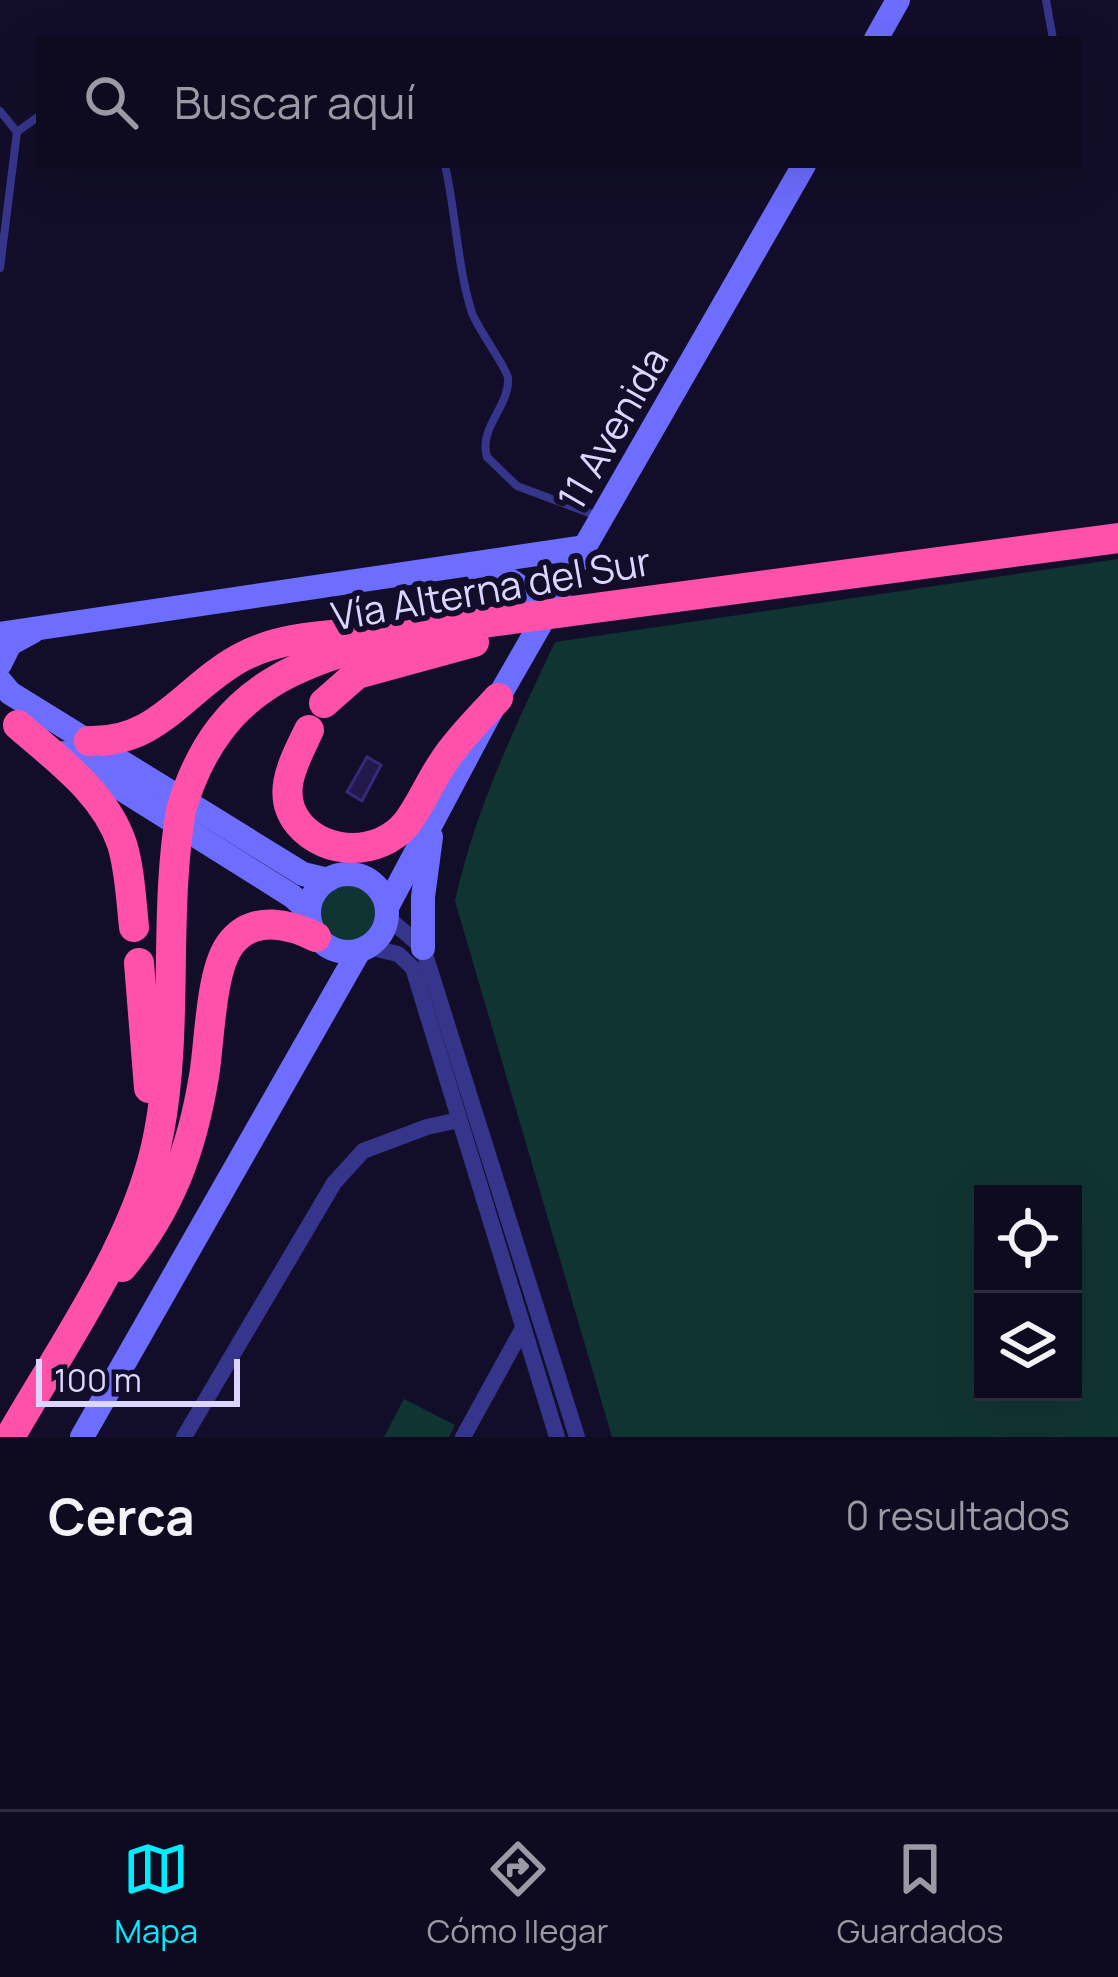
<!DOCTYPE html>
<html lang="es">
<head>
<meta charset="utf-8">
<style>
	body { margin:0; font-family:Manrope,sans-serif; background:#1c182c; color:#f1f3f6 }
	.controls { position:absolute; right:36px; bottom:36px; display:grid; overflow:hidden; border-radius:0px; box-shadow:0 12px 48px #0002 }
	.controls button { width:108px; height:108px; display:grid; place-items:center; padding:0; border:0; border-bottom:3px solid #2e2b3d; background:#0e0a1f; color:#f1f3f6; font:60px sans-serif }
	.scale { position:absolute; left:36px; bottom:30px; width:204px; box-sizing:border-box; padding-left:12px; border:6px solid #dad6ff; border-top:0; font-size:33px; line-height:42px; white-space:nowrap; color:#dad6ff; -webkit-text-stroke:9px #120e29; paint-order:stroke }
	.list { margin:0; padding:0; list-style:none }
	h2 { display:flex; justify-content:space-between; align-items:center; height:156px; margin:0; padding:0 48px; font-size:51px }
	h2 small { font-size:39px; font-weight:400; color:#9b9aa4 }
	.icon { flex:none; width:66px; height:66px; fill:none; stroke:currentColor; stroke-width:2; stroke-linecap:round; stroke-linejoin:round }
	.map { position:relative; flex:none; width:1118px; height:1437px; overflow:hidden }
	.search { position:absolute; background:#0e0a1f; box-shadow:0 12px 48px #0002; left:36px; right:36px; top:36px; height:132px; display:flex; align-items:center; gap:30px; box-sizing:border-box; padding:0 42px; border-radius:0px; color:#9b9aa4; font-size:45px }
	.sheet { height:372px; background:#0e0a1f }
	nav { display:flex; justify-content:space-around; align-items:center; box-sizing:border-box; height:168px; border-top:3px solid #2e2b3d; background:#0e0a1f; font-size:33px; color:#9b9aa4 }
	nav a { display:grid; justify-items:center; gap:6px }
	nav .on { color:#02ecff }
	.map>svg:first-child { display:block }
</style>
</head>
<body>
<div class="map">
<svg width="1118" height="1437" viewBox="0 0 1118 1437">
	<rect width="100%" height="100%" fill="#120e29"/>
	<!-- green -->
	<g fill="#103432" fill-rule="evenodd">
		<path d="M1118,559V1437H612L455,901C476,807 514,729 555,642ZM983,1194H1073V1392H983Z"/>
		<circle cx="348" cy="914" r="32"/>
		<path d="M404,1399L455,1425L449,1437H384Z"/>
	</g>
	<!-- building -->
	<path fill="#22184c" stroke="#372979" stroke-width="3" d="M367,757L381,765L362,801L347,792Z"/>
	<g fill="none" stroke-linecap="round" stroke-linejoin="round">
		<!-- lane -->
		<g stroke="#36358c" stroke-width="8">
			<path d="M1046,0L1053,39"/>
			<path d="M0,111L17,132L0,268"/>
			<path d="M17,132L39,116"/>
			<path d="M445,165C456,213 457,266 472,313C479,331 507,368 508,378C510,406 478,428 487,457L517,486L600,517"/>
		</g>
		<!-- street -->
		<g stroke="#36358c" stroke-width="16">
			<path d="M387,917L423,948L577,1437"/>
			<path d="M368,947L398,954L413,968L557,1437"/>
			<path d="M184,1437L334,1183L363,1151L427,1127L459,1120"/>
			<path d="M463,1437L523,1328"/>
		</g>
		<!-- secondary -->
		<g stroke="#6d6dff" stroke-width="24">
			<path d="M876,39L898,0"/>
			<path d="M478,571C513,575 539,593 535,632"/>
			<path d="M0,634L584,547"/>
			<path d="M0,664L10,644L32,632"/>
			<path d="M0,681L10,693L303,874L328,880"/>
			<path d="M64,753L292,896L308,910"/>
			<circle cx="348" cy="913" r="39"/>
			<path d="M387,907L498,698L804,165"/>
			<path d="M423,948V897L431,837"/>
			<path d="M82,1437L359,951"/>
		</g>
		<!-- highway -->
		<g stroke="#ff51a9" stroke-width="30">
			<path d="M324,703L357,674L474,642"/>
			<path d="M18,725C57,759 105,793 122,844C130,870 131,900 134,927"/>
			<path d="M309,730C295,760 274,794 299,824C326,856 379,856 406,824C421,805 430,781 444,761C459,738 480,718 498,698"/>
			<path d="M89,741C159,743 184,689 240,658C273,640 311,636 348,634"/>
			<path d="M139,963L149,1088"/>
			<path d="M122,1267C170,1210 192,1149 204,1076C210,1041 210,968 232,942C254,915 290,924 316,937"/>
			<path d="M10,1437C63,1344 140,1238 159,1132C179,1026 163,916 181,810C221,674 317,655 438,629L1118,538"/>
		</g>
	</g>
	<g text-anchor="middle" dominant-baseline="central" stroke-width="12" stroke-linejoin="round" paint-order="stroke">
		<!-- street labels -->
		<g font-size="39" fill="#dad6ff" stroke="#120e29">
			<text transform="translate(612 428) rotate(-60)">11 Avenida</text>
			<text transform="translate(491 588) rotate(-10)">Vía Alterna del Sur</text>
		</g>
	</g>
</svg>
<div class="controls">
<button><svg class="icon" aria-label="locate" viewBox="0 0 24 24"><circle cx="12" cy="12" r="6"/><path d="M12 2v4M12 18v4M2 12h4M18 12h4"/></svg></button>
<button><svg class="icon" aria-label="layers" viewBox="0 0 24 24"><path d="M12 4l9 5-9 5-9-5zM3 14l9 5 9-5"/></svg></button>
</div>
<div class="scale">100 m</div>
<div class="search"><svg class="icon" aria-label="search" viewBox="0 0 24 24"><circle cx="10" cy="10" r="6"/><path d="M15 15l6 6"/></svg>Buscar aquí</div>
</div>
<section class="sheet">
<h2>Cerca<small>0 resultados</small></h2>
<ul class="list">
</ul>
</section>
<nav>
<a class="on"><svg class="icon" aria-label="map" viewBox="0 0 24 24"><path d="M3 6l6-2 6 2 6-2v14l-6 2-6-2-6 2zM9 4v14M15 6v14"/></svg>Mapa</a>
<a><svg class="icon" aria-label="directions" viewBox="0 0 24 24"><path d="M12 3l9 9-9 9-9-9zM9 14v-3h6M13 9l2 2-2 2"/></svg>Cómo llegar</a>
<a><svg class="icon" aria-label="saved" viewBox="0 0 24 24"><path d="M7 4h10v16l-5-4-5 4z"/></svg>Guardados</a>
</nav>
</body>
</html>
